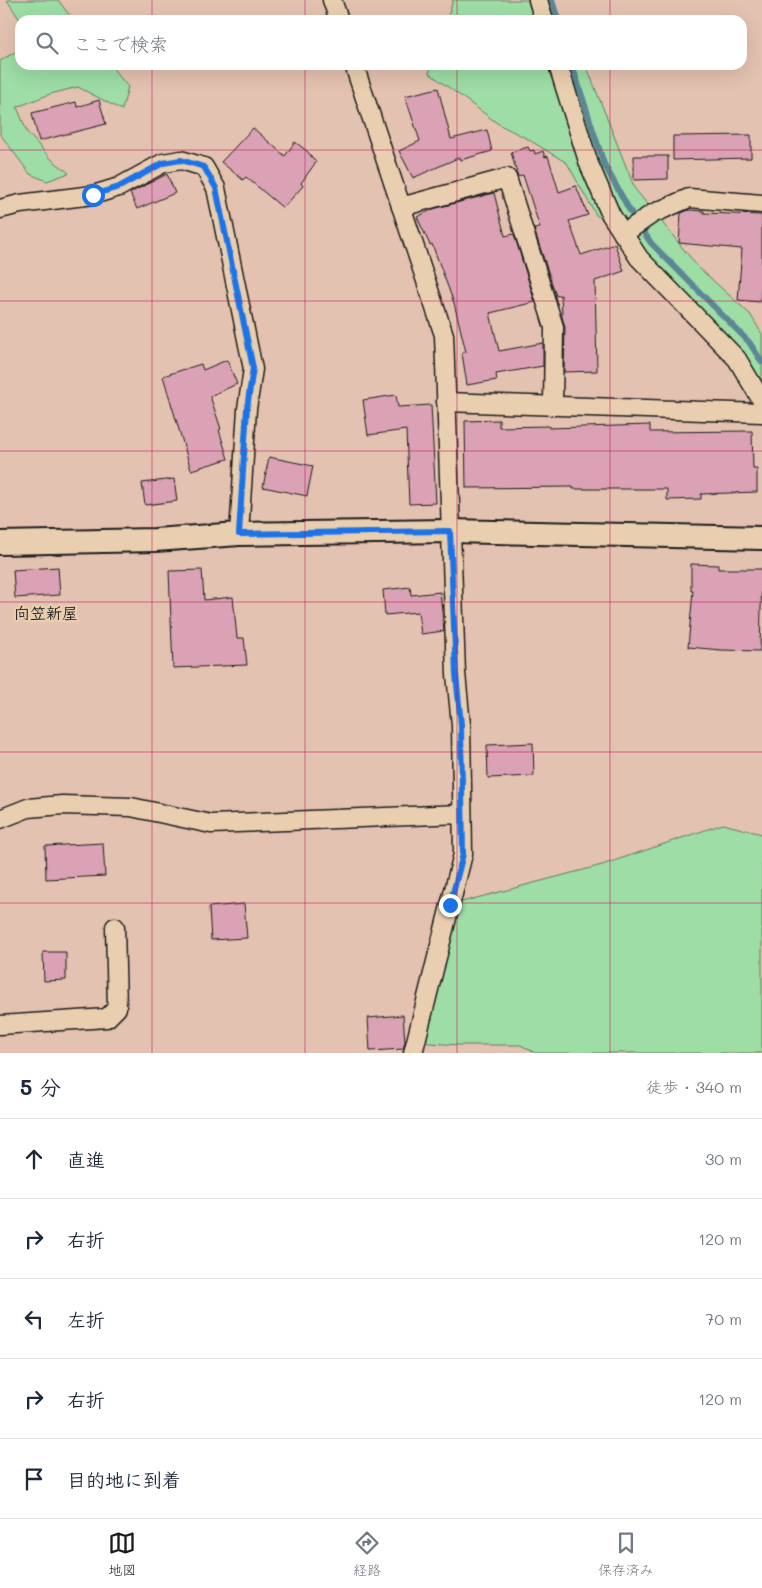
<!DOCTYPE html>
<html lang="ja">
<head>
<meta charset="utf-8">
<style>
	body { margin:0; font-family:Mali,"Klee One",sans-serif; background:#f6f6f7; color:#1f2937 }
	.stop { position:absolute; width:15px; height:15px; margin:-11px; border:4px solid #1a73e8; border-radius:50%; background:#fff }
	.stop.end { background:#1a73e8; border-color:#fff; box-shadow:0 1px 5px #0008 }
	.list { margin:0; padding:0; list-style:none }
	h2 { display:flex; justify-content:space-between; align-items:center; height:65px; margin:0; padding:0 20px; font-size:21px }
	h2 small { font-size:16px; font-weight:400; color:#747a83 }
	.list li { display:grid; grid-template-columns:32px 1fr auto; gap:15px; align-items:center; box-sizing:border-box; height:80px; padding:0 20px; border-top:1px solid #e0e1e3 }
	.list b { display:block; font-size:19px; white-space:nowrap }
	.list em { font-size:16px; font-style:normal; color:#747a83 }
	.icon { flex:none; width:28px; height:28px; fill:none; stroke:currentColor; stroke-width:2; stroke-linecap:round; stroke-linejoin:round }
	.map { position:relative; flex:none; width:762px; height:1053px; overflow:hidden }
	.search { position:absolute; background:#fff; box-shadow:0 5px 20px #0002; left:15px; right:15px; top:15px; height:55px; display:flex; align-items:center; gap:12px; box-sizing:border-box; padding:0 18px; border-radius:15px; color:#747a83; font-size:19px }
	.sheet { height:465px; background:#fff }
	nav { display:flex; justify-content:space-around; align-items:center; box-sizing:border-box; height:70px; border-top:1px solid #e0e1e3; background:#fff; font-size:14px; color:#747a83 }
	nav a { display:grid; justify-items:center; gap:2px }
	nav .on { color:#1c1c1c }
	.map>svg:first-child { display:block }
</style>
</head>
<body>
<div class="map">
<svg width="762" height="1053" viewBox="0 0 762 1053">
	<rect width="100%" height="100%" fill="#e4c2b1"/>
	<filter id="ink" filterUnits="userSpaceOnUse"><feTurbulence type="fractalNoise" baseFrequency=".02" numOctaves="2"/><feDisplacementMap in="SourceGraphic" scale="10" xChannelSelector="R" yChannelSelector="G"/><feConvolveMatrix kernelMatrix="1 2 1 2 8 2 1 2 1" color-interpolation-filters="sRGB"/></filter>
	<g filter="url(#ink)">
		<!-- green -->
		<g fill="#9edda6" stroke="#5d7c61">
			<path d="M7,0H58L73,20H20Z"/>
			<path d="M453,0H538L544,20H447Z"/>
			<path d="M20,49V65H110L128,87L122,110L78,87L50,94L17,107L27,132L51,159L69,173L47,181L30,174L0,134V61Z"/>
			<path d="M432,65H586L635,189L698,267L750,314L762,334V399L620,229L596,215L567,163L526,138L500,125L429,73Z"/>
			<path d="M723,824L762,834V1053H535L521,1045H459L416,1042L450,905L602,865Z"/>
		</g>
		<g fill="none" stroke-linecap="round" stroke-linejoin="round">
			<!-- stream -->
			<g stroke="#5b8795" stroke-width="6">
				<path d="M552,0L558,20"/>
				<path d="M572,65L604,164L630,211L651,243L749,342L762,362"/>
			</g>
		</g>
		<!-- building -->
		<g fill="#daa2b4" stroke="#1c1c1c">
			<path d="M438,88L451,139L487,130L492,151L461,160L460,157L413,178L399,151L420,141L405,96Z"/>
			<path d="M99,100L106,124L39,141L32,113L76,102L77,107Z"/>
			<path d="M253,128L285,156L295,142L307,151L316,162L301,183L303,186L283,208L246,177L243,180L221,162Z"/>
			<path d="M751,135V158L673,160V136Z"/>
			<path d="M528,147L530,151L534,150L535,154L543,151L545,157L548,156L559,192L576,186L588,215L569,221L581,255L615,244L624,271L595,281L597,371L564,372L565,327L562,317L561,295L556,296L534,229L540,228L523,175L518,177L511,152Z"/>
			<path d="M634,156H668V179L634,180Z"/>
			<path d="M167,174L175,193L137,209L130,193Z"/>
			<path d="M494,193L505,236L514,234L535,302L490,313L499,351L543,343V366L496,374L497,380L467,385L462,353L466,352L454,303L432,244L430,245L417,217L433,209Z"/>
			<path d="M689,210L704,211V213L762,215V279L760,302L738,300L742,249L679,243L681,213Z"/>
			<path d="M227,360L237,384L210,396L221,429L219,430L228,459L191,470L163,376L201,364L203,370Z"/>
			<path d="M396,395L398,407L431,405L436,503L409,504L406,430L368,435L363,400Z"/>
			<path d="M499,420V427L549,426V428L650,425V432L752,431L753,469H757V492L701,494V499L667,500V489H573V487L466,488L465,421Z"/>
			<path d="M269,457L313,466L307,496L263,487Z"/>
			<path d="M174,479L177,501L145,505L142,483Z"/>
			<path d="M691,564L718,565V569H762L760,651L721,650L688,647L693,591H691Z"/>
			<path d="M58,567L60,595L15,598L13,570Z"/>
			<path d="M202,570L204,600L233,597L237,638H244L247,665L173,668L169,571Z"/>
			<path d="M410,587L411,595L440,592L444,631L421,634L418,612L385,615L383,590Z"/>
			<path d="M533,743L534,776L488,778L487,745Z"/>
			<path d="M103,843L105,876L46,879L45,846Z"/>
			<path d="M244,904L247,938L211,940L209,907Z"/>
			<path d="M43,952H66V980L44,981Z"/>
			<path d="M403,1015L405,1042L403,1049L370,1051L368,1018Z"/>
		</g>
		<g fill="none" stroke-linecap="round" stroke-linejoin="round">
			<defs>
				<g id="minor">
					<path d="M332,0L339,20"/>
					<path d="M538,0L544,20"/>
					<path d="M354,65L444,335L456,674L461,725L463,854L413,1053"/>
					<path d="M558,65L589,164L611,215L639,258L737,359L762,401"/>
					<path d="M401,207L507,178L554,327L553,406"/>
					<path d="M0,209L20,204L93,195L119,187L163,163L181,160L204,167L216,188L253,369L247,409L239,534"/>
					<path d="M623,234L652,214L689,198L762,204"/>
					<path d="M446,402L762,413"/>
					<path d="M0,819L28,808L62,805L131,807L211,824L461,814"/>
					<path d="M0,1025L107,1018L117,1008L115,927"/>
				</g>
				<path id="tertiary" d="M0,543L155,540L239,534L450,531L762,538"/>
			</defs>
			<!-- minor casing -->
			<use href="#minor" stroke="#1c1c1c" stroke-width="21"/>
			<!-- tertiary casing -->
			<use href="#tertiary" stroke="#1c1c1c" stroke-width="26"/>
			<!-- minor -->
			<use href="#minor" stroke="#e9cfb0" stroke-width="18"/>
			<!-- tertiary -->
			<use href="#tertiary" stroke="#e9cfb0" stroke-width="22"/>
		</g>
	</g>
	<g fill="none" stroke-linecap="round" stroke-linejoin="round" filter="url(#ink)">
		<!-- route -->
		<path stroke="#1a73e8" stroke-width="6" d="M93,195L119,187L163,163L181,160L204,167L216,188L253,368L247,408L239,534L450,531L456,674L461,725L463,854L450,905"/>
	</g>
	<!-- grid -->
	<path fill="none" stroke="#c2185b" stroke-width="1" stroke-opacity="0.55" d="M152,0V20M305,0V20M457,0V20M610,0V20M152,65V1053M305,65V1053M457,65V1053M610,65V1053M0,150H762M0,301H762M0,451H762M0,602H762M0,752H762M0,903H762"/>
	<g text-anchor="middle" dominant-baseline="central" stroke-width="4.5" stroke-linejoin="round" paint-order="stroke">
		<!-- quarter labels -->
		<g font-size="16" font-weight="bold" fill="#1c1c1c" stroke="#e9cfb0">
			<text x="46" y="612">向笠新屋</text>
		</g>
	</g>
</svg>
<div class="stop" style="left:93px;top:195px"></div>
<div class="stop end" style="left:450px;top:905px"></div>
<div class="search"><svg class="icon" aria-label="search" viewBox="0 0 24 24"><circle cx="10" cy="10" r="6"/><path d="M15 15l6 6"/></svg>ここで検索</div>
</div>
<section class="sheet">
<h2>5 分<small>徒歩 · 340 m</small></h2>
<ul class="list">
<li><svg class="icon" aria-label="ahead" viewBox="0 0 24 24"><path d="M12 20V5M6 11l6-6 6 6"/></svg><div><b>直進</b></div><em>30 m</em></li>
<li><svg class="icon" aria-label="right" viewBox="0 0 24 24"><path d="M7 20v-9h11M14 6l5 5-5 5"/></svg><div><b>右折</b></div><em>120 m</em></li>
<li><svg class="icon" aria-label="left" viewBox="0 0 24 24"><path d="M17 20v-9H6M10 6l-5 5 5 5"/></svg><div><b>左折</b></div><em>70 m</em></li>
<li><svg class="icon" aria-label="right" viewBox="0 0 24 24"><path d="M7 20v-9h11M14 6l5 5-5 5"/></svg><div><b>右折</b></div><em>120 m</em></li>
<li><svg class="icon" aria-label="arrive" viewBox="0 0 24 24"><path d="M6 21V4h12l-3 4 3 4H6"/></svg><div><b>目的地に到着</b></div></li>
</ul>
</section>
<nav>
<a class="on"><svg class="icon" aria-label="map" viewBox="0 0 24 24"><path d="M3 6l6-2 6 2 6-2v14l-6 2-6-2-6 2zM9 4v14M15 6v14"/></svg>地図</a>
<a><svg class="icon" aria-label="directions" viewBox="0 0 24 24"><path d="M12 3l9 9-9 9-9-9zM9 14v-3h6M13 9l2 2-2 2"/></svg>経路</a>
<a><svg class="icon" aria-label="saved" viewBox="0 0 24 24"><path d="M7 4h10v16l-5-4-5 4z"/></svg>保存済み</a>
</nav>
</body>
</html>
